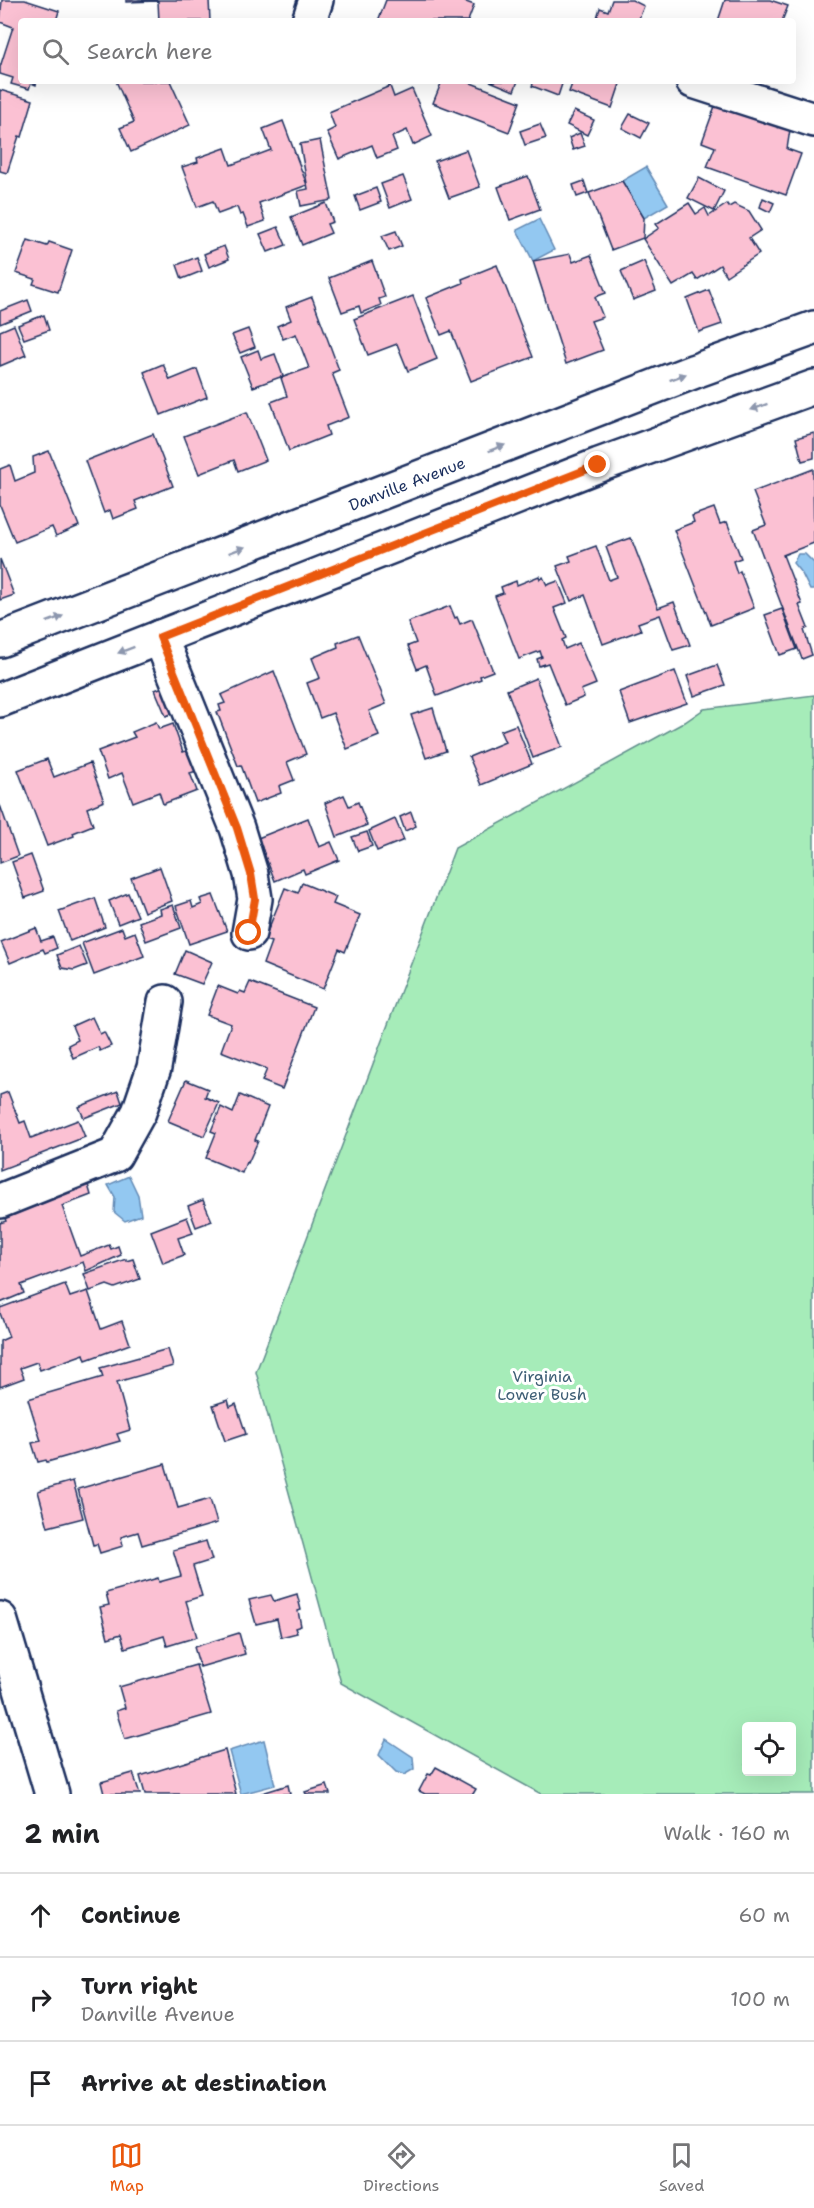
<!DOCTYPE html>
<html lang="en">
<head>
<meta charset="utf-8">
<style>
	body { margin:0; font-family:"Shantell Sans",sans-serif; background:#f6f6f6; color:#202124 }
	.controls { position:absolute; right:18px; bottom:18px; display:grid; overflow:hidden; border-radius:6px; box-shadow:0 6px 24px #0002 }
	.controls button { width:54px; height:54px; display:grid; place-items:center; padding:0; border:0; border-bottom:2px solid #e0e0e0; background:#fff; color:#202124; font:30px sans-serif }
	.stop { position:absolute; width:18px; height:18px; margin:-14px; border:4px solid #ea580c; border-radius:50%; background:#fff }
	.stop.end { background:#ea580c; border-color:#fff; box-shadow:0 2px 6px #0008 }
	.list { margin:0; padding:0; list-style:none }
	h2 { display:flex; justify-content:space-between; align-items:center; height:78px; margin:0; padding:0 24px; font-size:26px }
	h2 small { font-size:20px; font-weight:400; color:#757577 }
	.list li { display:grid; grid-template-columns:39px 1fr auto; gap:18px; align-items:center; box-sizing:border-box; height:84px; padding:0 24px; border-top:2px solid #e0e0e0 }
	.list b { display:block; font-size:22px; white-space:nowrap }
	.list p { margin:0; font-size:20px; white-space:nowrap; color:#757577 }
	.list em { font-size:20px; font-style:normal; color:#757577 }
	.icon { flex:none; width:33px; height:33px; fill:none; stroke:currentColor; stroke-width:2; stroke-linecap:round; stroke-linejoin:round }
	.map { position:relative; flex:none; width:814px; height:1794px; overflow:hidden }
	.search { position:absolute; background:#fff; box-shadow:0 6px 24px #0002; left:18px; right:18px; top:18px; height:66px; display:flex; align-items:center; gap:15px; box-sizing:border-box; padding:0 21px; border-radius:6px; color:#757577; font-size:22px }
	.sheet { height:330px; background:#fff }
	nav { display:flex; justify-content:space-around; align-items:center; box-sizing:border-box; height:84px; border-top:2px solid #e0e0e0; background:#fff; font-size:16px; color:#757577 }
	nav a { display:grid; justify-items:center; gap:3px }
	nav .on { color:#ea580c }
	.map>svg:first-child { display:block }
</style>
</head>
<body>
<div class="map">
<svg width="814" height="1794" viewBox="0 0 814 1794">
	<rect width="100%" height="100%" fill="#fff"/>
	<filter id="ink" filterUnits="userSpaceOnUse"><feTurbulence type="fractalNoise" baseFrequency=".0167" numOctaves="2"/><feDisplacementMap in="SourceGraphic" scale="12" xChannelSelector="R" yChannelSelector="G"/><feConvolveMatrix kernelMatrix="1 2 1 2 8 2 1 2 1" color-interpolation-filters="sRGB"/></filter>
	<g filter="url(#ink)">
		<!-- green -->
		<path fill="#a6ecb9" stroke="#608e8c" stroke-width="1.5" fill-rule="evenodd" d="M814,695V1794H541L341,1683L256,1372L455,848L685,722L704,709ZM746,1726H792V1772H746Z"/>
		<!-- water -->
		<g fill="#93c8f1" stroke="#638bb6" stroke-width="1.5">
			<path d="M646,167L668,204L644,218L622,181Z"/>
			<path d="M539,219L554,250L533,261L517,230Z"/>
			<path d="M798,554H805L814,563V590H810L802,574L793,563Z"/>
			<path d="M129,1176L138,1195L141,1215L125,1221L114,1212L115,1197L108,1185Z"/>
			<path d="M386,1739L413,1757L414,1769L404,1775L396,1772L379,1755Z"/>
			<path d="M264,1740L275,1785L241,1794L229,1751Z"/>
		</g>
		<!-- building -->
		<g fill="#fbc1d3" stroke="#1b2f5e" stroke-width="1.5">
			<path d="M2,0H25L59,11L56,21H21V81H37L36,85L31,83L29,89L11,84L13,78L0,74V67L13,27L0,22Z"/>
			<path d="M126,0H209L210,21H159L158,1L126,2Z"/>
			<path d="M386,0H461L474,5L468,21H378Z"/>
			<path d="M612,0H632L644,6L638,21H596L600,8L608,11Z"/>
			<path d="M725,0H770L788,6L782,21H718Z"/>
			<path d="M116,81H170L190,125L131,152L120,128L134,122Z"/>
			<path d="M442,81H466L520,102L509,132L433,103Z"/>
			<path d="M490,81H518L514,91Z"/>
			<path d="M534,81H563L558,96L532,86Z"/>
			<path d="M573,81H621L612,108L569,92Z"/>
			<path d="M390,86L394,97L412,89L432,136L413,145L407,130L392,137L397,150L377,158L372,145L339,159L327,132L335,128L329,112Z"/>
			<path d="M0,90L33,100L22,137L19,136L7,173L0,171Z"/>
			<path d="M715,106L734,112L743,109L791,123L787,149L801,154L786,195L707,167L715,147L702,142Z"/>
			<path d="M574,111L594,120L587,135L567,125Z"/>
			<path d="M630,114L649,123L641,138L622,128Z"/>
			<path d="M283,121L307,185L259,203L265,221L248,227L243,214L240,215L237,207L218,214L213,201L197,207L182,167L198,162L197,158L225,148L231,165L271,150L263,129Z"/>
			<path d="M540,124L546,138L525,145L520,131Z"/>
			<path d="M580,133L585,146L573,150L569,138Z"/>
			<path d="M320,140L332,200L301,206L298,191L308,189L300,144Z"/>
			<path d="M466,150L480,187L449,198L435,161Z"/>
			<path d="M403,176L412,199L390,208L381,184Z"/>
			<path d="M528,176L540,209L510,220L498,187Z"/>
			<path d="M699,178L724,191L714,211L688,198Z"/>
			<path d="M584,181L588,193L577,197L573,185Z"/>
			<path d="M622,181L644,218L643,238L611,250L589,193Z"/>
			<path d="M376,188L381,202L360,210L355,196Z"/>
			<path d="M763,198L774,203L770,212L760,207Z"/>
			<path d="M326,203L333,222L327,224L331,233L302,245L291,217Z"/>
			<path d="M689,203L696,214L705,208L709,216L727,204L729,207L734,204L749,211L761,230L749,238L759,254L726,276L720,265L697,280L693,274L673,286L643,239L659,228L656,224Z"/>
			<path d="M278,227L286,245L268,252L260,234Z"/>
			<path d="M396,231L402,246L389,251L382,236Z"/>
			<path d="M28,240L47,246L49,242L72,250L58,292L33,284L35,279L16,273Z"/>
			<path d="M224,246L229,259L209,267L204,254Z"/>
			<path d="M570,254L573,262L591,255L606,293L595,297L603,317L591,321L603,350L566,364L533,261Z"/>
			<path d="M197,257L202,271L182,279L177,265Z"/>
			<path d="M372,261L385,297L379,299L381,305L361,313L359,306L342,312L329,278Z"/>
			<path d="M644,261L656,291L633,300L621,271Z"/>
			<path d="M497,265L533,357L471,381L451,331L441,335L426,298L463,283L462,279Z"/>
			<path d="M709,290L722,324L699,332L687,299Z"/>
			<path d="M413,296L437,359L408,371L397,344L368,355L354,319Z"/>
			<path d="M312,297L339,370L332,373L349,417L326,426L329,435L289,451L271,402L287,396L281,378L309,368L296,334L283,339L277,326L291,320L286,307Z"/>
			<path d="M28,300L32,311L0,324V311Z"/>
			<path d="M44,315L49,330L24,339L18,325Z"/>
			<path d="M14,325L26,355L0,366V331Z"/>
			<path d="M248,329L255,347L240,353L232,335Z"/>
			<path d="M258,350L261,359L275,354L283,376L253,387L241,357Z"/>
			<path d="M163,364L170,380L197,369L207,397L161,415L144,372Z"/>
			<path d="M247,412L266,460L238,471L234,460L199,474L184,436Z"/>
			<path d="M814,433V458L802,461L796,438Z"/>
			<path d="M153,434L173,486L135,501L138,509L113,519L110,510L104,513L85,461Z"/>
			<path d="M49,451L79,526L56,536L52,527L15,542L0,505V469L10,465L15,481L34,473L33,457Z"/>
			<path d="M813,469L814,543L783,555L802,604L799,605L808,628L804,630L812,655L802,659L753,530L766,525L753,492Z"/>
			<path d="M714,508L720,524L727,522L741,558L733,561L737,573L740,571L754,608L711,625L674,530L694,522L692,516Z"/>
			<path d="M631,538L658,608L674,602L690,645L673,650L660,615L638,623L641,630L603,644L585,595L571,601L557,566L571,561L569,556L596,546L609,580L617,577L606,547Z"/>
			<path d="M0,559L14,595L0,600Z"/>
			<path d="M539,576L540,579L543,577L547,585L558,581L567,603L554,608L566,638L562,640L565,649L579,643L596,684L581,690L584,697L565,705L548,663L539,666L537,659L542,657L540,651L519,659L495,596L503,593L501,587L516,581L517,585Z"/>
			<path d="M450,606L455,618L457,617L460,624L472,619L493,671L480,676L481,679L437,696L426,665L417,669L408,646L416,643L408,622Z"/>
			<path d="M782,609L797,649L780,655L765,615Z"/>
			<path d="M358,635L386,704L369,711L379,736L347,749L333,713L320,718L307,683L320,678L312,658L338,647L337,643Z"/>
			<path d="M717,665L725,685L694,696L687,676Z"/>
			<path d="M274,671L306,754L287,762L294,780L279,786L281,793L255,803L241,765L238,766L217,712L221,711L219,705L225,703L221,695Z"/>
			<path d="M675,671L687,703L630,723L619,692Z"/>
			<path d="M536,678L562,747L533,758L507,690Z"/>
			<path d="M173,683L184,709L166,716L155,690Z"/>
			<path d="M433,708L446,751L426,758L411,715Z"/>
			<path d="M156,722L159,729L173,724L183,752L192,749L200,770L190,773L197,791L163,804L159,792L133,802L122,773L108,779L98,751L135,737L132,732Z"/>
			<path d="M516,725L532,764L481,785L469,757L505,742L500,731Z"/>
			<path d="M47,759L54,777L90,763L104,801L87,808L93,825L73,833L74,836L47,846L18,770Z"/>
			<path d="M344,795L349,806L358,802L367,825L337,837L325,803Z"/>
			<path d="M0,805L18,856L0,863Z"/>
			<path d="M411,812L416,826L405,831L400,817Z"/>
			<path d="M308,818L319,847L331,842L339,860L305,874L303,869L275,881L258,838Z"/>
			<path d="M395,819L404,840L377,851L369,831Z"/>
			<path d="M367,832L372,846L358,851L352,837Z"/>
			<path d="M31,855L44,891L25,898L12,862Z"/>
			<path d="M160,867L172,901L144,912L131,878Z"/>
			<path d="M302,883L336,897L333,904L360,915L345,952L339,949L323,989L263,964L271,942L264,940L285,888L298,893Z"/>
			<path d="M128,893L138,916L118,924L109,901Z"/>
			<path d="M213,895L227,931L189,944L176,906L191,901L193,908L202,904L200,899Z"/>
			<path d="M95,898L105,927L70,941L59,911Z"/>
			<path d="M173,905L181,928L146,941L139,922L161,914L160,909Z"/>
			<path d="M36,928L41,941L53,937L57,948L45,953L43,949L10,963L1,942Z"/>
			<path d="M122,928L125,936L135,932L144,956L94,975L82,943Z"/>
			<path d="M79,946L87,965L74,970L62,968L57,955Z"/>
			<path d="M185,950L212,962L202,984L175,974Z"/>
			<path d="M250,982L314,1007L282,1089L262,1081L267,1069L221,1051L231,1024L207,1015L218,986L238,994L240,991L245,993Z"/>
			<path d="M92,1017L100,1034L104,1032L111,1046L100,1051L98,1047L73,1058L68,1045L78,1040L72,1026Z"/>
			<path d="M186,1080L208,1089L205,1097L219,1103L204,1136L168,1121Z"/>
			<path d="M118,1091L122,1103L84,1118L79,1107Z"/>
			<path d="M8,1092L20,1123L25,1121L31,1138L78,1120L85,1137L0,1170V1095Z"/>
			<path d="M240,1095L268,1107L255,1140L258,1141L248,1163L246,1162L242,1173L206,1158L216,1133L211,1131L221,1107L233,1113Z"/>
			<path d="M86,1178L91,1195L62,1206L80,1256L109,1245L111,1249L118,1246L121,1255L86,1271L83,1262L21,1285L24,1293L0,1303V1223L6,1221L2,1210Z"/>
			<path d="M203,1200L212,1221L196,1227L188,1206Z"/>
			<path d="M187,1217L193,1233L178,1238L184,1255L163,1263L151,1231Z"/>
			<path d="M126,1259V1261L133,1259L140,1279L115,1288L107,1285L90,1291L84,1274Z"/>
			<path d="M65,1284L70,1297L88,1291L101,1329L122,1321L130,1344L86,1360L84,1354L40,1370L37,1362L20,1368L24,1378L0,1387V1341L9,1337L0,1313V1308Z"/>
			<path d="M168,1349L173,1366L117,1382L130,1430L117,1434L120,1441L47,1462L46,1460L38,1462L32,1443L41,1441L28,1399L103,1377L100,1368Z"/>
			<path d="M228,1400L230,1407L236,1404L246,1434L225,1441L213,1405Z"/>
			<path d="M165,1464L178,1508L210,1499L217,1523L142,1545L138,1532L121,1537L123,1546L100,1553L97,1544L93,1545L78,1489Z"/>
			<path d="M73,1481L83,1518L48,1527L38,1491Z"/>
			<path d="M206,1541L212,1560L193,1566L202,1596L186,1601L197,1637L167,1646L164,1636L125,1648L121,1634L108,1638L100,1607L109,1605L106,1593L158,1578L159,1582L181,1576L173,1550Z"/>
			<path d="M297,1594L301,1610L298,1611L301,1626L295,1628L297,1633L281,1637L277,1619L256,1624L249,1600L271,1595L274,1601Z"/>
			<path d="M239,1633L245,1654L200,1667L194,1647Z"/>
			<path d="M196,1665L211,1714L125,1739L116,1711L125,1708L119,1687Z"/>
			<path d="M225,1750L236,1794H145L140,1776Z"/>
			<path d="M436,1767L476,1789L473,1794H425L419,1791L428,1774L431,1775Z"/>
			<path d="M133,1773L140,1794H104L101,1782Z"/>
			<path d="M288,1785L290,1794H259Z"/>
			<path d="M327,1785L330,1794H306L305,1792Z"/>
		</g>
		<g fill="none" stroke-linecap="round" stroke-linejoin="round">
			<defs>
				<g id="street">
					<path d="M309,21L316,0"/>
					<path d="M693,81L814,120"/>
					<path d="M160,637L237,828L251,874L255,899L249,933"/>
					<path d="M0,640L695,371L814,328"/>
					<path d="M0,700L599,465L814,387"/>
					<path d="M0,1201L115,1155L139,1112L154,1068L165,1002"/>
					<path d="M0,1619L52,1794"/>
				</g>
			</defs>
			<!-- street casing -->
			<use href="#street" stroke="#1b2f5e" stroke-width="38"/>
			<!-- street -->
			<use href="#street" stroke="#fff" stroke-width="33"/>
		</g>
		<!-- one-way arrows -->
		<defs><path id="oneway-solid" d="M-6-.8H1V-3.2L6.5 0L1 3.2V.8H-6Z" transform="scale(1.5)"/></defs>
		<g fill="#8d97ae">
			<use href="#oneway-solid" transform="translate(678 377) rotate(-21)"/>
			<use href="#oneway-solid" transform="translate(759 407) rotate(160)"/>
			<use href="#oneway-solid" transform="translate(497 448) rotate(-21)"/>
			<use href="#oneway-solid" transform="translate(237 550) rotate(-21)"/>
			<use href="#oneway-solid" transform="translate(55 619) rotate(-21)"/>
			<use href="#oneway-solid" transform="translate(126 650) rotate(159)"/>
		</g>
	</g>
	<g fill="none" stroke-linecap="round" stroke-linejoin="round" filter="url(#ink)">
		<!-- route -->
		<path stroke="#ea580c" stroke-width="8" d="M249,933L255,899L251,874L237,828L160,637L598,465"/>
	</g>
	<g text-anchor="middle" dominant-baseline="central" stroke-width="6" stroke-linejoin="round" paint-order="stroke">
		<!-- street labels -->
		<g font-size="16" fill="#1b2f5e" stroke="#fff">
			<text transform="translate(407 484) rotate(-21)">Danville Avenue</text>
		</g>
		<!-- park labels -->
		<g font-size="16" fill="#3e5e75" stroke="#fff">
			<text x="542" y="1376">Virginia<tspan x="542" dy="18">Lower Bush</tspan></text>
		</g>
	</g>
</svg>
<div class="controls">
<button><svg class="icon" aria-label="locate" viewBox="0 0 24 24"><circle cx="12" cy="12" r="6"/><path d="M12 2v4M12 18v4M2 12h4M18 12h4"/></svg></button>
</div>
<div class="stop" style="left:249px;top:933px"></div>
<div class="stop end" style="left:598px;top:465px"></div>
<div class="search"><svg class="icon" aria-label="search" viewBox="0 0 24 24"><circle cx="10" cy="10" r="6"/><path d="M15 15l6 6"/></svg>Search here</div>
</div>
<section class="sheet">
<h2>2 min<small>Walk · 160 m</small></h2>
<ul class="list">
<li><svg class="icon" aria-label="ahead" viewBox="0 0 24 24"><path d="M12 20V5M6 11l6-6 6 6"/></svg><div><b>Continue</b></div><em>60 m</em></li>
<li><svg class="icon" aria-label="right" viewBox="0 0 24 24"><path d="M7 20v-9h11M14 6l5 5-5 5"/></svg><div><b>Turn right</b><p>Danville Avenue</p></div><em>100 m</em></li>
<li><svg class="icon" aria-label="arrive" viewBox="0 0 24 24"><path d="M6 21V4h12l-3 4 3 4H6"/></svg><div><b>Arrive at destination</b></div></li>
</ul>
</section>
<nav>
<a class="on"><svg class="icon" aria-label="map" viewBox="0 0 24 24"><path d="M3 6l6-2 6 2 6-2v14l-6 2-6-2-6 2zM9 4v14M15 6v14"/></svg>Map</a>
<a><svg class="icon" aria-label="directions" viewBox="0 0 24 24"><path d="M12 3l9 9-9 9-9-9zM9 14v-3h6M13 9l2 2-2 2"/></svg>Directions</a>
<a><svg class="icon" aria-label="saved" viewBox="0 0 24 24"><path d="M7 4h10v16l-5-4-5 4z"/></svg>Saved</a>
</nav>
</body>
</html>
